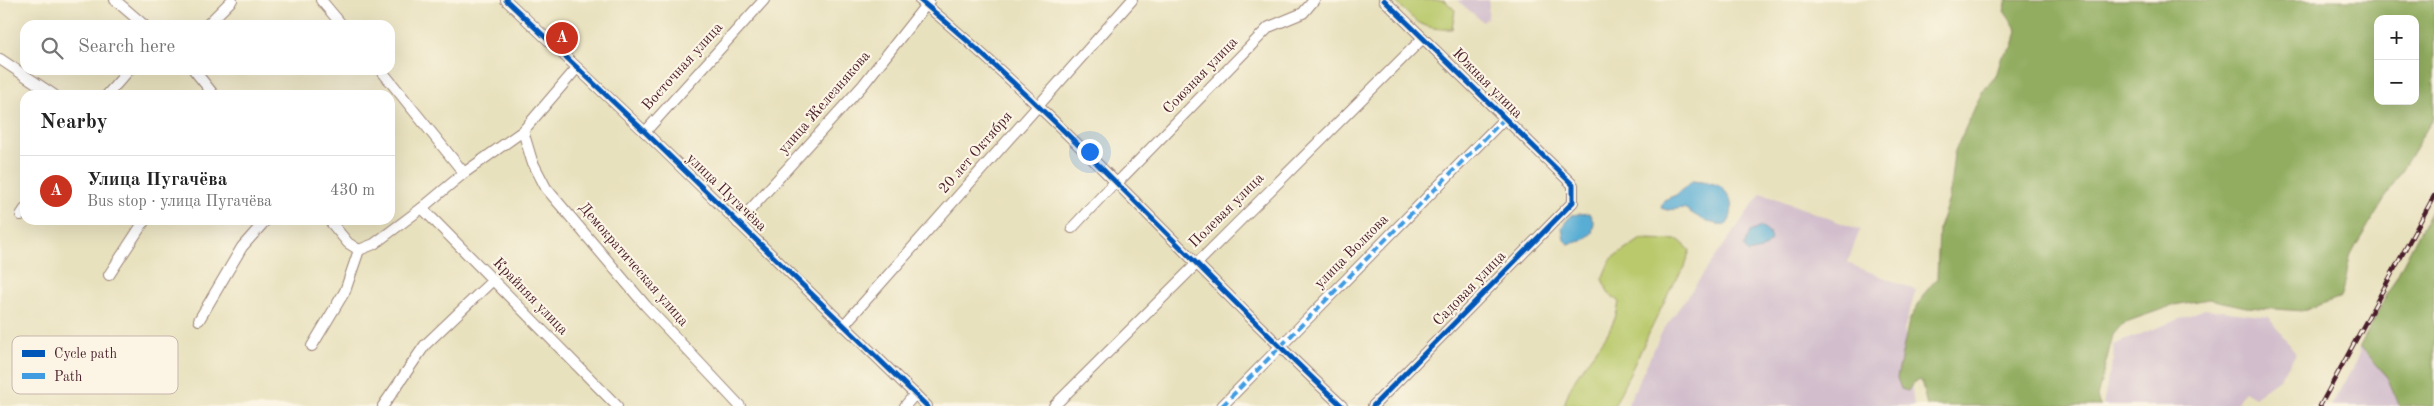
<!DOCTYPE html>
<html lang="en">
<head>
<meta charset="utf-8">
<style>
	body { margin:0; font-family:"Old Standard TT",serif; background:#f6f6f6; color:#222 }
	.controls { position:absolute; right:15px; top:15px; display:grid; overflow:hidden; border-radius:10px; box-shadow:0 5px 20px #0002 }
	.controls button { width:45px; height:45px; display:grid; place-items:center; padding:0; border:0; border-bottom:1px solid #e0e0e0; background:#fff; color:#222; font:25px sans-serif }
	.you { position:absolute; left:1089px; top:151px; width:18px; height:18px; margin:-12px; border:4px solid #fff; border-radius:50%; background:#1a73e8; box-shadow:0 0 0 8px #1a73e833 }
	.badge { display:grid; place-items:center; width:32px; height:32px; border-radius:50%; background:#c8321e; color:#fff; font-size:16px; font-weight:700 }
	.pin { position:absolute; translate:-50% -50%; border:2px solid #fff; box-shadow:0 1px 5px #0006 }
	.list { margin:0; padding:0; list-style:none }
	h2 { display:flex; justify-content:space-between; align-items:center; height:65px; margin:0; padding:0 20px; font-size:21px }
	h2 small { font-size:16px; font-weight:400; color:#767676 }
	.list li { display:grid; grid-template-columns:32px 1fr auto; gap:15px; align-items:center; box-sizing:border-box; height:70px; padding:0 20px; border-top:1px solid #e0e0e0 }
	.list b { display:block; font-size:19px; white-space:nowrap }
	.list p { margin:0; font-size:16px; white-space:nowrap; color:#767676 }
	.list em { font-size:16px; font-style:normal; color:#767676 }
	.icon { flex:none; width:28px; height:28px; fill:none; stroke:currentColor; stroke-width:2; stroke-linecap:round; stroke-linejoin:round }
	.map { position:relative; flex:none; width:2434px; height:406px; overflow:hidden }
	.search { position:absolute; background:#fff; box-shadow:0 5px 20px #0002; left:20px; top:20px; width:375px; height:55px; display:flex; align-items:center; gap:12px; box-sizing:border-box; padding:0 18px; border-radius:15px; color:#767676; font-size:19px }
	.panel { position:absolute; background:#fff; box-shadow:0 5px 20px #0002; left:20px; top:90px; width:375px; height:135px; border-radius:15px }
	.map>svg:first-child { display:block }
</style>
</head>
<body>
<div class="map">
<svg width="2434" height="406" viewBox="0 0 2434 406">
	<rect width="100%" height="100%" fill="#fcf5e5"/>
	<filter id="ink" filterUnits="userSpaceOnUse"><feTurbulence type="fractalNoise" baseFrequency=".02" numOctaves="2"/><feDisplacementMap in="SourceGraphic" scale="10" xChannelSelector="R" yChannelSelector="G"/><feConvolveMatrix kernelMatrix="1 2 1 2 8 2 1 2 1" color-interpolation-filters="sRGB"/></filter>
	<filter id="wash" filterUnits="userSpaceOnUse"><feTurbulence type="fractalNoise" baseFrequency=".0096" numOctaves="4" result="noise"/><feDisplacementMap in="SourceGraphic" scale="20" xChannelSelector="R" yChannelSelector="G"/><feGaussianBlur stdDeviation="1.12" result="paint"/><feColorMatrix in="noise" values="0 0 0 0 0 0 0 0 0 0 0 0 0 0 0 0 0 1.4 0 .05"/><feComposite in="paint" operator="in"/></filter>
	<g filter="url(#wash)">
		<rect width="100%" height="100%" fill="#e8e1be"/>
		<!-- industrial -->
		<g fill="#d1bdcc">
			<path d="M1457,0H1489L1488,17L1483,22Z"/>
			<path d="M1761,193L1860,230L1847,263L1916,290L1904,329L1914,406H1627L1662,332Z"/>
			<path d="M2205,309L2269,317L2296,354L2279,379L2254,397L2244,391L2235,406H2103L2108,378L2114,359L2113,345Z"/>
			<path d="M2360,346L2386,375L2400,406H2331L2358,357Z"/>
		</g>
		<!-- green -->
		<g fill="#b9c96c" stroke="#82744c">
			<path d="M1394,0H1444L1455,10L1452,29C1421,30 1415,21 1394,0Z"/>
			<path d="M1641,239L1679,240L1690,250L1684,267L1670,290L1614,406H1564C1574,363 1613,345 1619,302L1609,294L1602,279L1610,260Z"/>
		</g>
		<!-- forest -->
		<g fill="#92ad60" stroke="#6e6646" fill-rule="evenodd">
			<path d="M2007,0H2434V117L2351,254C2346,269 2347,283 2341,297L2303,311L2246,307L2209,299L2174,305L2123,323L2113,335L2097,397L2100,406H1927L1921,380L1913,383L1908,391L1901,389L1897,378L1909,321L1924,294L1937,278L1939,228L1949,199L1954,153L1982,92L1996,76L2002,56L2013,47L2017,30L2004,11ZM2378,19H2415V101H2378Z"/>
			<path d="M2434,205V406H2400L2386,375L2360,346Z"/>
		</g>
		<!-- water -->
		<g fill="#58add4" stroke="#516680">
			<path d="M1692,181C1699,182 1713,182 1719,186C1733,195 1735,212 1727,224C1712,227 1696,216 1684,208L1667,210L1661,208L1664,200L1676,195Z"/>
			<path d="M1589,213L1594,223L1592,233L1582,241L1568,244L1564,240L1562,227L1571,215Z"/>
			<path d="M1761,227L1769,233L1771,241L1761,250L1748,253L1744,246L1750,232Z"/>
		</g>
	</g>
	<g filter="url(#ink)">
		<g fill="none" stroke-linecap="round" stroke-linejoin="round">
			<defs>
				<g id="minor">
					<path d="M115,0L144,25"/>
					<path d="M321,0L342,25"/>
					<path d="M506,0L645,132L927,406"/>
					<path d="M920,0C1070,125 1199,273 1342,406"/>
					<path d="M207,25L232,0"/>
					<path d="M0,59L54,95"/>
					<path d="M194,70L214,95"/>
					<path d="M381,70L464,173"/>
					<path d="M107,95L129,70"/>
					<path d="M523,131L532,161L546,188L646,306L740,406"/>
					<path d="M645,132L764,0"/>
					<path d="M1116,184L1269,27L1303,13L1314,0"/>
					<path d="M422,208L617,406"/>
					<path d="M21,215L25,209"/>
					<path d="M329,220L348,243L359,250"/>
					<path d="M738,223L863,85L929,1"/>
					<path d="M1072,228L1115,182"/>
					<path d="M359,250L374,244L422,208L464,173L523,131L577,68"/>
					<path d="M109,275L145,220"/>
					<path d="M199,320L242,247L266,220"/>
					<path d="M843,326L1132,0"/>
					<path d="M312,346L345,291L359,250"/>
					<path d="M383,406L425,345L493,280"/>
					<path d="M905,406L915,394"/>
					<path d="M1054,406L1423,38"/>
					<path d="M1222,406L1504,119"/>
					<path d="M1373,406L1573,202V185L1384,0"/>
				</g>
			</defs>
			<!-- minor casing -->
			<use href="#minor" stroke="#998074" stroke-width="12"/>
			<!-- minor -->
			<use href="#minor" stroke="#fff" stroke-width="10"/>
			<defs>
				<path id="rail" d="M2320,406L2434,196"/>
			</defs>
			<!-- rail casing -->
			<use href="#rail" stroke="#4a1f2b" stroke-width="4.5"/>
			<!-- rail -->
			<use href="#rail" stroke="#fcf5e5" stroke-width="2.5" stroke-dasharray="8" stroke-linecap="butt"/>
			<!-- quiet -->
			<path stroke="#409be1" stroke-width="4" stroke-dasharray="8 4" stroke-linecap="butt" d="M1222,406L1504,119"/>
			<defs>
				<g id="cycleway">
					<path d="M506,0L645,132L927,406"/>
					<path d="M920,0C1070,125 1199,273 1342,406"/>
					<path d="M1373,406L1573,202V185L1384,0"/>
				</g>
			</defs>
			<!-- cycleway casing -->
			<use href="#cycleway" stroke="#fcf5e5" stroke-width="8"/>
			<!-- cycleway -->
			<use href="#cycleway" stroke="#0057b8" stroke-width="5"/>
		</g>
	</g>
	<g text-anchor="middle" dominant-baseline="central" stroke-width="4.5" stroke-linejoin="round" paint-order="stroke">
		<!-- street labels -->
		<g font-size="15" fill="#4a1f2b" stroke="#fcf5e5">
			<text transform="translate(683 67) rotate(-48)">Восточная улица</text>
			<text transform="translate(1201 76) rotate(-46)">Союзная улица</text>
			<text transform="translate(1487 84) rotate(45)">Южная улица</text>
			<text transform="translate(825 103) rotate(-49)">улица Железнякова</text>
			<text transform="translate(976 153) rotate(-49)">20 лет Октября</text>
			<text transform="translate(726 193) rotate(44)">улица Пугачёва</text>
			<text transform="translate(1227 211) rotate(-45)">Полевая улица</text>
			<text transform="translate(1352 252) rotate(-45)">улица Волкова</text>
			<text transform="translate(633 265) rotate(49)">Демократическая улица</text>
			<text transform="translate(1470 289) rotate(-46)">Садовая улица</text>
			<text transform="translate(530 297) rotate(46)">Крайняя улица</text>
		</g>
	</g>
	<!-- legend -->
	<rect x="12" y="336" width="166" height="58" rx="8" fill="#fcf5e5" stroke="#c7b5ad" stroke-width="1"/>
	<rect x="22" y="350" width="23" height="7" fill="#0057b8"/>
	<rect x="22" y="373" width="23" height="6" fill="#409be1"/>
	<g font-size="14" fill="#4a1f2b">
		<text x="54" y="358">Cycle path</text>
		<text x="54" y="381">Path</text>
	</g>
</svg>
<div class="controls">
<button>+</button>
<button>−</button>
</div>
<div class="you"></div>
<div class="pin badge" style="left:562px;top:38px">A</div>
<div class="search"><svg class="icon" aria-label="search" viewBox="0 0 24 24"><circle cx="10" cy="10" r="6"/><path d="M15 15l6 6"/></svg>Search here</div>
<section class="panel">
<h2>Nearby<small></small></h2>
<ul class="list">
<li><span class="badge">A</span><div><b>Улица Пугачёва</b><p>Bus stop · улица Пугачёва</p></div><em>430 m</em></li>
</ul>
</section>
</div>
</body>
</html>
